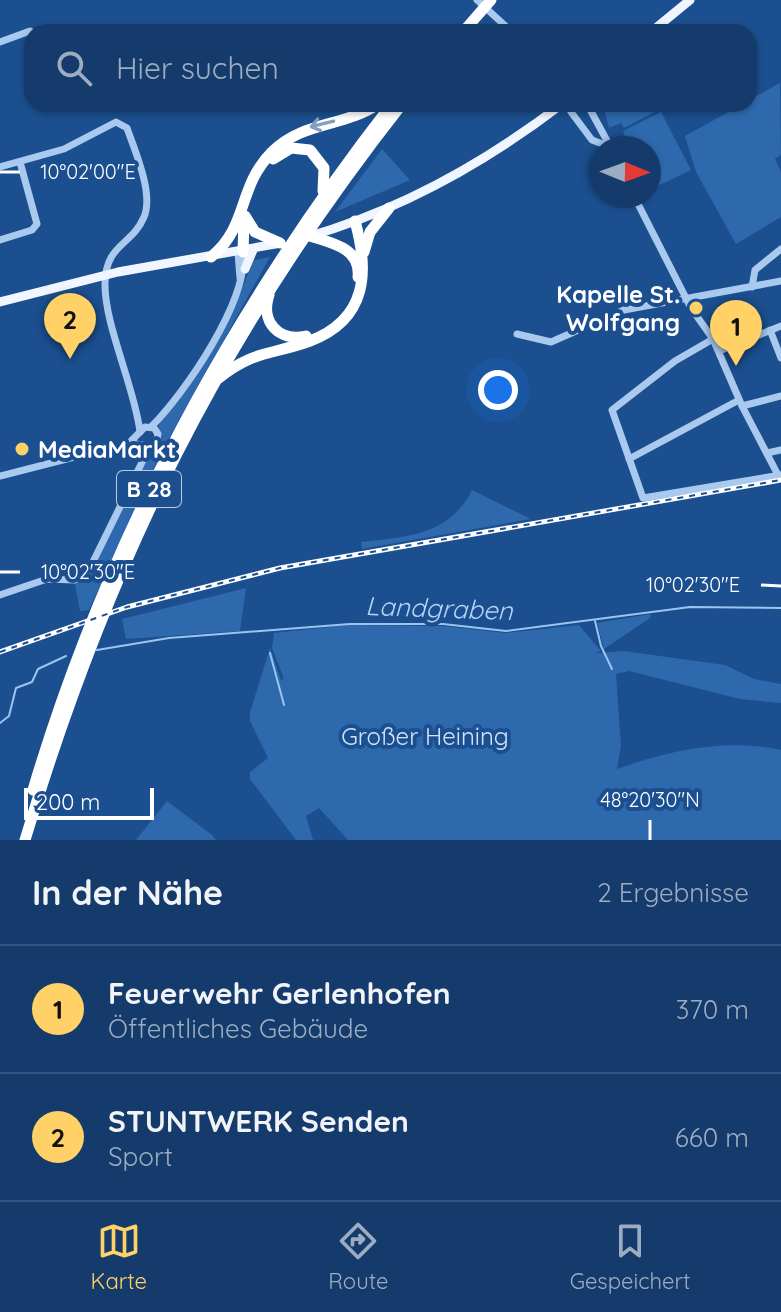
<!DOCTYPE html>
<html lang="de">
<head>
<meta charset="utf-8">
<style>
	body { margin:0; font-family:Quicksand,sans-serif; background:#214673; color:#f1f3f6 }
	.compass { position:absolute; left:589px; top:136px; width:72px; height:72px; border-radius:50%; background:#143b6b; box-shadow:0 2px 6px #0004; rotate:91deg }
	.scale { position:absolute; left:24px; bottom:20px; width:130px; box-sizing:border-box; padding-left:8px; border:4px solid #fff; border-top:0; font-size:22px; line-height:28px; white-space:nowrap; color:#fff; -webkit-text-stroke:6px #1b4f8f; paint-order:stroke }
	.you { position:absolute; left:498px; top:390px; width:28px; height:28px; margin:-20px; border:6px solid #fff; border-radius:50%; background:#1a73e8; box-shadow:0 0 0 12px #1a73e833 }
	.badge { display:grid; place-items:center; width:52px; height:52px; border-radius:50%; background:#ffd166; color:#111; font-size:26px; font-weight:700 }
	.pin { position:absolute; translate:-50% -66px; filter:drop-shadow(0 2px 4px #0008) }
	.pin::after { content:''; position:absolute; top:42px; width:28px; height:24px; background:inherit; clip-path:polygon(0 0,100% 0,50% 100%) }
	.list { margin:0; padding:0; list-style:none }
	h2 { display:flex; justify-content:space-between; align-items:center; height:104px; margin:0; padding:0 32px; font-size:34px }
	h2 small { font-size:26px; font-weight:400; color:#9dadc1 }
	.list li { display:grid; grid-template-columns:52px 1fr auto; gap:24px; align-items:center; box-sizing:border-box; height:128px; padding:0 32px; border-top:2px solid #33557e }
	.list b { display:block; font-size:30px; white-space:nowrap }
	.list p { margin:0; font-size:26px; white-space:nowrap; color:#9dadc1 }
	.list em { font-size:26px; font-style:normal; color:#9dadc1 }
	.icon { flex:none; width:44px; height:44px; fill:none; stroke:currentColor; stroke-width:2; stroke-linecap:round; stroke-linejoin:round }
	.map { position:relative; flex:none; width:781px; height:840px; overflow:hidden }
	.search { position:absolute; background:#143b6b; box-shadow:0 2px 6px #0004; left:24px; right:24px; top:24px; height:88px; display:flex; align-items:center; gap:20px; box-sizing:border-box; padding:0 28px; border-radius:24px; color:#9dadc1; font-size:30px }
	.sheet { height:360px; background:#143b6b }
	nav { display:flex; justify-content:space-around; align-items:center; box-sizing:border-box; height:112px; border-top:2px solid #33557e; background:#143b6b; font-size:22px; color:#9dadc1 }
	nav a { display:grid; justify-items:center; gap:4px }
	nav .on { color:#ffd166 }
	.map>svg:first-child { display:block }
</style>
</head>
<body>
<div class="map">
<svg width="781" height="840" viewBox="0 0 781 840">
	<rect width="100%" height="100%" fill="#1b4f8f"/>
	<!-- green -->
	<g fill="#2e69ad">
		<path d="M780,83L781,155L775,159L781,172V217L736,244L696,172L685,136L743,104H749V100Z"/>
		<path d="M603,104H659L662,108L624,128L621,123L609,128Z"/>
		<path d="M661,112L691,170L649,190V148H624L628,143L623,131Z"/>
		<path d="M382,149L410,180L335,212Z"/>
		<path d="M270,257L162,451L89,610L80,611L75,585L84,578L163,417L231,314L254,260Z"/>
		<path d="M472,490L531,519L362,549L361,542C407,537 450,535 472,490Z"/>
		<path d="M246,588L240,631L126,639L122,619Z"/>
		<path d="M651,614L650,618L604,649L597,623Z"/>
		<path d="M349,625L443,626L506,633L579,625L601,651L595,653L624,651L725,665L754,679L781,684V703L740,699L629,671L616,674L621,745L617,769C670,750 725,738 781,750V840H348L319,808L306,816L313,840H296L250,779V772L268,758L250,721V712L270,648L281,680L284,679L272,648L274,633Z"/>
		<path d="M167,801L212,835L216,840H136Z"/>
	</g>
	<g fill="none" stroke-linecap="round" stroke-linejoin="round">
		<!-- stream -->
		<g stroke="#9cc4f0" stroke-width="2">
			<path d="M595,621L601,646L612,669"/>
			<path d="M97,650L169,638L350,624H443L506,631L690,607L781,608"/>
			<path d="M270,653L284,705"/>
			<path d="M0,723L9,716L16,688L32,682L38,669L66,656"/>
		</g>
		<!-- minor -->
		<g stroke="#a9c9ee" stroke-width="7">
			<path d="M477,0L512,32"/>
			<path d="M0,42L30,31"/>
			<path d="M587,104L611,148"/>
			<path d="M571,112L592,140L610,147"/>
			<path d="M0,167L64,149L116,122L127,128C135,151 154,194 144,217C132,246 106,243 105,283C104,324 135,388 140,432"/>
			<path d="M634,196L691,308L713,339L742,406L778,475"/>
			<path d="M0,240L32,230L37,224L20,162"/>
			<path d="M238,253L240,278"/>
			<path d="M752,287L755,270L781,249"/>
			<path d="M770,330L781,358"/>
			<path d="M517,334L551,342L624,310L781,281"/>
			<path d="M713,339L675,361L612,410L643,498L781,475"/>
			<path d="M719,351L781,326"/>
			<path d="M742,406L781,396"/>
			<path d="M151,427C185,393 249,300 243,252"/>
			<path d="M767,453L781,450"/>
			<path d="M629,459L739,400"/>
			<path d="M0,476L129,443L150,446L156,443L158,434L154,428L145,427L129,443"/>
			<path d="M0,595L47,579L75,580L88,572L150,446"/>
		</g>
		<!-- major -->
		<g stroke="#f0f6ff" stroke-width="9">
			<path d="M651,32L690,0"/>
			<path d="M307,237C401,210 485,163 562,104"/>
			<path d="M245,269L253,250"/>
			<path d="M0,302L118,272L281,243"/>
		</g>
		<!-- highway -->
		<g stroke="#fff" stroke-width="11">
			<path d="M463,32L491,0"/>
			<path d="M273,159L291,148L310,150L324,168L323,191"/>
			<path d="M245,216L255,232L280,243"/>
			<path d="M310,236C332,243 361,248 358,277"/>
			<path d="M243,252L244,220"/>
			<path d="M364,252L370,232L389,208"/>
			<path d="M211,257C249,226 237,187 272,152C302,121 345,127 378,104"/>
			<path d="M269,295C260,322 279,342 306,336"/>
			<path d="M219,378C254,350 272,355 310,341C368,319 369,271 355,221"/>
			<path d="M33,790C108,538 231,311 392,104"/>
			<path d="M25,840C109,560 221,334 402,104"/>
		</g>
		<defs>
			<path id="rail" d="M0,652L127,607L280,568L781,480"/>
		</defs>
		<!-- rail casing -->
		<use href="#rail" stroke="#fff" stroke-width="5"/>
		<!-- rail -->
		<use href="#rail" stroke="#1b4f8f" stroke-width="2" stroke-dasharray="6" stroke-linecap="butt"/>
	</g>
	<!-- one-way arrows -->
	<defs><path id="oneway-shaft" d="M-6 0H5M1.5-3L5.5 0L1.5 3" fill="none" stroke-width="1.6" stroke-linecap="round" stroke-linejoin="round" transform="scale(2)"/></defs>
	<use stroke="#829ec1" href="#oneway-shaft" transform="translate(322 124) rotate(166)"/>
	<!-- ticks -->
	<path fill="none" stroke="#fff" stroke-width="3" d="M0,172H20M0,572H20M761,585L781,586M650,840V820"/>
	<!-- markers -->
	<g fill="#ffd166" stroke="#1b4f8f" stroke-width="3">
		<circle cx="696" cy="308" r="8"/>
		<circle cx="22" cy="449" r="8"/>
	</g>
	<g text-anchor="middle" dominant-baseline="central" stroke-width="8" stroke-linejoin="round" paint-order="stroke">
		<!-- shield labels -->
		<rect fill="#1b4f8f" stroke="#bbcadd" stroke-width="2" x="117" y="471" width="64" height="36" rx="6"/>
		<g font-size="22" font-weight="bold" fill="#fff">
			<text x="149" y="489">B 28</text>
		</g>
		<!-- poi labels -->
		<g font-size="24" font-weight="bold" fill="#fff" stroke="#1b4f8f" text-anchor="end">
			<text x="680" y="294">Kapelle St.<tspan x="680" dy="28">Wolfgang</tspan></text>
			<text x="38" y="449" text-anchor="start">MediaMarkt</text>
		</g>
		<!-- park labels -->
		<g font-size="24" fill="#cfe3fa" stroke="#1b4f8f">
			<text x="425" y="736">Großer Heining</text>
		</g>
		<!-- water labels -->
		<g font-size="26" font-style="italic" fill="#b5d3f5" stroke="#1b4f8f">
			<text transform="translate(439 608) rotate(2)">Landgraben</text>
		</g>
	</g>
	<g font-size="20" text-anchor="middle" fill="#fff" stroke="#1b4f8f" stroke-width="8" stroke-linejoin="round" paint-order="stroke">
		<text x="88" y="179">10°02'00"E</text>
		<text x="88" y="579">10°02'30"E</text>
		<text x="693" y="592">10°02'30"E</text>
		<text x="650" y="807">48°20'30"N</text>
	</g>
</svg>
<svg class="compass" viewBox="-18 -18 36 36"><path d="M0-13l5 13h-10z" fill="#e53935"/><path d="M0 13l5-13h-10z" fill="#9dadc1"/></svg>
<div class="scale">200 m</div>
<div class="you"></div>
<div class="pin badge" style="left:736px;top:366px">1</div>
<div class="pin badge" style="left:70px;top:359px">2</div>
<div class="search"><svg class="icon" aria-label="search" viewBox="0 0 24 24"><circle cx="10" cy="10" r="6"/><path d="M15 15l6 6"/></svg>Hier suchen</div>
</div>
<section class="sheet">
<h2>In der Nähe<small>2 Ergebnisse</small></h2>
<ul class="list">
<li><span class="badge">1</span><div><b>Feuerwehr Gerlenhofen</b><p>Öffentliches Gebäude</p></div><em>370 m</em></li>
<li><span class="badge">2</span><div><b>STUNTWERK Senden</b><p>Sport</p></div><em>660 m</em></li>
</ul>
</section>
<nav>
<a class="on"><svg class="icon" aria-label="map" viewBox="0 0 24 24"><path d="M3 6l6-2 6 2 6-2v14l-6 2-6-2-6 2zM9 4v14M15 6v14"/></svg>Karte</a>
<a><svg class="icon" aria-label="directions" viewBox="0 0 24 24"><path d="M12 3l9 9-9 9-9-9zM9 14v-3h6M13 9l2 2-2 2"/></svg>Route</a>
<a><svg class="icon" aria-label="saved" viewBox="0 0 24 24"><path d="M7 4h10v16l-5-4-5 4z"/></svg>Gespeichert</a>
</nav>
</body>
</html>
